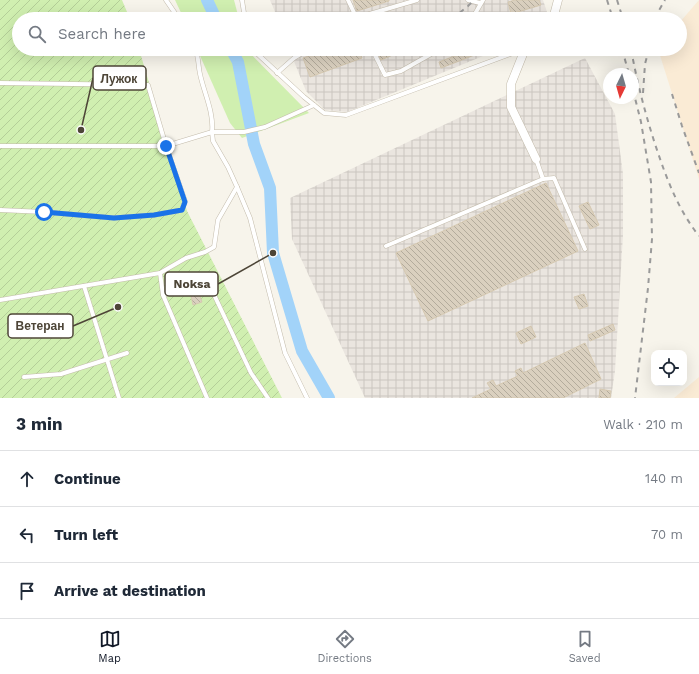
<!DOCTYPE html>
<html lang="en">
<head>
<meta charset="utf-8">
<style>
	body { margin:0; font-family:"Work Sans",sans-serif; background:#f2f2f3; color:#1f2937 }
	.controls { position:absolute; right:12px; bottom:12px; display:grid; overflow:hidden; border-radius:8px; box-shadow:0 4px 16px #0002 }
	.controls button { width:36px; height:36px; display:grid; place-items:center; padding:0; border:0; border-bottom:1px solid #e0e1e3; background:#fff; color:#1f2937; font:20px sans-serif }
	.compass { position:absolute; left:603px; top:68px; width:36px; height:36px; border-radius:50%; background:#fff; box-shadow:0 4px 16px #0002; rotate:185deg }
	.stop { position:absolute; width:12px; height:12px; margin:-9px; border:3px solid #1a73e8; border-radius:50%; background:#fff }
	.stop.end { background:#1a73e8; border-color:#fff; box-shadow:0 1px 4px #0008 }
	.list { margin:0; padding:0; list-style:none }
	h2 { display:flex; justify-content:space-between; align-items:center; height:52px; margin:0; padding:0 16px; font-size:17px }
	h2 small { font-size:13px; font-weight:400; color:#747a83 }
	.list li { display:grid; grid-template-columns:26px 1fr auto; gap:12px; align-items:center; box-sizing:border-box; height:56px; padding:0 16px; border-top:1px solid #e0e1e3 }
	.list b { display:block; font-size:15px; white-space:nowrap }
	.list em { font-size:13px; font-style:normal; color:#747a83 }
	.icon { flex:none; width:22px; height:22px; fill:none; stroke:currentColor; stroke-width:2; stroke-linecap:round; stroke-linejoin:round }
	.map { position:relative; flex:none; width:699px; height:398px; overflow:hidden }
	.search { position:absolute; background:#fff; box-shadow:0 4px 16px #0002; left:12px; right:12px; top:12px; height:44px; display:flex; align-items:center; gap:10px; box-sizing:border-box; padding:0 14px; border-radius:22px; color:#747a83; font-size:15px }
	.sheet { height:220px; background:#fff }
	nav { display:flex; justify-content:space-around; align-items:center; box-sizing:border-box; height:56px; border-top:1px solid #e0e1e3; background:#fff; font-size:11px; color:#747a83 }
	nav a { display:grid; justify-items:center; gap:2px }
	nav .on { color:#111827 }
	.map>svg:first-child { display:block }
</style>
</head>
<body>
<div class="map">
<svg width="699" height="398" viewBox="0 0 699 398">
	<defs>
		<pattern id="industrial-grid" width="8" height="8" patternUnits="userSpaceOnUse"><rect width="8" height="8" fill="#eae5df"/><path d="M0 4h8M4 0v8" fill="none" stroke="#cac6c0"/></pattern>
		<pattern id="garden-furrows" width="10" height="10" patternUnits="userSpaceOnUse"><rect width="10" height="10" fill="#d0efb0"/><path d="M-1 1l2-2M0 10L10 0M9 11l2-2" fill="none" stroke="#b4ce98"/></pattern>
		<pattern id="building-back-hatch" width="6" height="6" patternUnits="userSpaceOnUse"><rect width="6" height="6" fill="#dad0bf"/><path d="M-1 5l2 2M0 0l6 6M5-1l2 2" fill="none" stroke="#b3ab9c"/></pattern>
	</defs>
	<rect width="100%" height="100%" fill="#f7f4eb"/>
	<!-- commercial -->
	<g fill="#faebd5">
		<path d="M699,0V179L658,49H680V22Z"/>
		<path d="M699,377V398H674Z"/>
	</g>
	<!-- industrial -->
	<g fill="url(#industrial-grid)">
		<path d="M270,0H543L549,18L278,19Z"/>
		<path d="M289,49H500L347,112L325,110L306,91Z"/>
		<path d="M585,58L615,114L623,174V235L615,371L611,398H365L292,239L290,198Z"/>
	</g>
	<!-- grass -->
	<g fill="#d0efb0">
		<path d="M175,0H234L239,19H184Z"/>
		<path d="M197,49H246L309,113L242,138L230,123Z"/>
	</g>
	<!-- garden -->
	<path fill="url(#garden-furrows)" d="M0,0H122L130,19H19V49H139L187,211L282,398H0Z"/>
	<g fill="none" stroke-linecap="round" stroke-linejoin="round">
		<!-- river -->
		<g stroke="#a2d3f9" stroke-width="12">
			<path d="M207,0L216,19"/>
			<path d="M231,49L238,62L254,144L270,188L273,253L302,351L329,398"/>
		</g>
	</g>
	<!-- building -->
	<g fill="url(#building-back-hatch)" stroke="#d6c9b1">
		<path d="M353,0H389V1L357,11Z"/>
		<path d="M515,0H539L541,5L511,14L508,2Z"/>
		<path d="M328,49H359L362,58L310,77L303,58Z"/>
		<path d="M376,49H407L381,60Z"/>
		<path d="M455,49H490L441,68L439,62L457,55Z"/>
		<path d="M546,183L578,251L428,321L396,253Z"/>
		<path d="M588,202L599,225L590,229L579,206Z"/>
		<path d="M199,293L202,302L193,305L191,296Z"/>
		<path d="M584,294L588,306L579,309L574,297Z"/>
		<path d="M613,324L615,330L590,341L588,335Z"/>
		<path d="M531,326L536,337L521,344L516,333Z"/>
		<path d="M585,343L601,379L563,398H472L491,389L487,383L493,380L496,386L518,376L515,371L521,368L523,373Z"/>
		<path d="M600,389L611,391L610,398H599Z"/>
	</g>
	<g fill="none" stroke-linecap="round" stroke-linejoin="round">
		<defs>
			<g id="lane">
				<path d="M166,0L179,19"/>
				<path d="M242,0L245,19"/>
				<path d="M348,0L357,19"/>
				<path d="M468,0L480,3"/>
				<path d="M356,18L417,0"/>
				<path d="M472,19L483,0"/>
				<path d="M195,49C199,57 198,66 200,74C204,93 214,112 212,132H244L265,127L314,105"/>
				<path d="M252,49L304,97L324,113L346,115L524,49"/>
				<path d="M372,49L385,75L401,71L440,49"/>
				<path d="M277,73L294,58L309,49"/>
				<path d="M0,83L148,85L166,146L185,201L182,210L154,215L114,218L44,212L0,210"/>
				<path d="M0,146H166L212,132L213,141L228,167L237,187L218,220L214,247L205,252L186,258L160,273L0,300"/>
				<path d="M543,179L554,178L585,249"/>
				<path d="M237,187L250,218L285,353L307,398"/>
				<path d="M386,246L543,179L536,159"/>
				<path d="M160,273L163,295L207,398"/>
				<path d="M84,286L119,398"/>
				<path d="M163,295L199,284H209L251,373L268,398"/>
				<path d="M24,377L61,374L127,353"/>
			</g>
			<g id="street">
				<path d="M553,19L558,0"/>
				<path d="M525,49L511,84V107L536,159"/>
			</g>
		</defs>
		<!-- lane casing -->
		<use href="#lane" stroke="#c4bcac" stroke-width="5"/>
		<!-- street casing -->
		<use href="#street" stroke="#c4bcac" stroke-width="9"/>
		<!-- lane -->
		<use href="#lane" stroke="#fff" stroke-width="4"/>
		<!-- street -->
		<use href="#street" stroke="#fff" stroke-width="8"/>
		<!-- rail -->
		<g stroke="#9a9a9a" stroke-width="2" stroke-dasharray="5 5" stroke-linecap="butt">
			<path d="M607,0L613,19"/>
			<path d="M617,0L623,19"/>
			<path d="M452,19L468,6L474,0"/>
			<path d="M656,19L658,12L665,0"/>
			<path d="M622,49L629,74"/>
			<path d="M631,49C637,82 645,113 655,144C666,177 677,208 699,236"/>
			<path d="M633,90L641,122L651,182L652,239L648,288L635,398"/>
			<path d="M643,93L645,64L649,49"/>
			<path d="M672,94L682,126L699,173"/>
		</g>
	</g>
	<g fill="none" stroke-linecap="round" stroke-linejoin="round">
		<!-- route -->
		<path stroke="#1a73e8" stroke-width="5" d="M44,212L114,218L154,215L182,210L185,202L166,146"/>
	</g>
	<!-- callouts -->
	<path fill="none" stroke="#4d4537" stroke-width="1.5" d="M81 130L93 78M273 253L218 284M118 307L73 326"/>
	<g fill="#4d4537" stroke="#fff" stroke-width="1.5">
		<circle cx="81" cy="130" r="4"/>
		<circle cx="273" cy="253" r="4"/>
		<circle cx="118" cy="307" r="4"/>
	</g>
	<g fill="#fff" stroke="#4d4537" stroke-width="1.5">
		<rect x="93" y="66" width="53" height="24" rx="4"/>
		<rect x="165" y="272" width="53" height="24" rx="4"/>
		<rect x="8" y="314" width="65" height="24" rx="4"/>
	</g>
	<g font-size="12" text-anchor="middle" font-weight="bold" fill="#4d4537">
		<text x="119" y="83">Лужок</text>
		<text x="192" y="288">Noksa</text>
		<text x="40" y="330">Ветеран</text>
	</g>
</svg>
<div class="controls">
<button><svg class="icon" aria-label="locate" viewBox="0 0 24 24"><circle cx="12" cy="12" r="6"/><path d="M12 2v4M12 18v4M2 12h4M18 12h4"/></svg></button>
</div>
<svg class="compass" viewBox="-18 -18 36 36"><path d="M0-13l5 13h-10z" fill="#e53935"/><path d="M0 13l5-13h-10z" fill="#747a83"/></svg>
<div class="stop" style="left:44px;top:212px"></div>
<div class="stop end" style="left:166px;top:146px"></div>
<div class="search"><svg class="icon" aria-label="search" viewBox="0 0 24 24"><circle cx="10" cy="10" r="6"/><path d="M15 15l6 6"/></svg>Search here</div>
</div>
<section class="sheet">
<h2>3 min<small>Walk · 210 m</small></h2>
<ul class="list">
<li><svg class="icon" aria-label="ahead" viewBox="0 0 24 24"><path d="M12 20V5M6 11l6-6 6 6"/></svg><div><b>Continue</b></div><em>140 m</em></li>
<li><svg class="icon" aria-label="left" viewBox="0 0 24 24"><path d="M17 20v-9H6M10 6l-5 5 5 5"/></svg><div><b>Turn left</b></div><em>70 m</em></li>
<li><svg class="icon" aria-label="arrive" viewBox="0 0 24 24"><path d="M6 21V4h12l-3 4 3 4H6"/></svg><div><b>Arrive at destination</b></div></li>
</ul>
</section>
<nav>
<a class="on"><svg class="icon" aria-label="map" viewBox="0 0 24 24"><path d="M3 6l6-2 6 2 6-2v14l-6 2-6-2-6 2zM9 4v14M15 6v14"/></svg>Map</a>
<a><svg class="icon" aria-label="directions" viewBox="0 0 24 24"><path d="M12 3l9 9-9 9-9-9zM9 14v-3h6M13 9l2 2-2 2"/></svg>Directions</a>
<a><svg class="icon" aria-label="saved" viewBox="0 0 24 24"><path d="M7 4h10v16l-5-4-5 4z"/></svg>Saved</a>
</nav>
</body>
</html>
